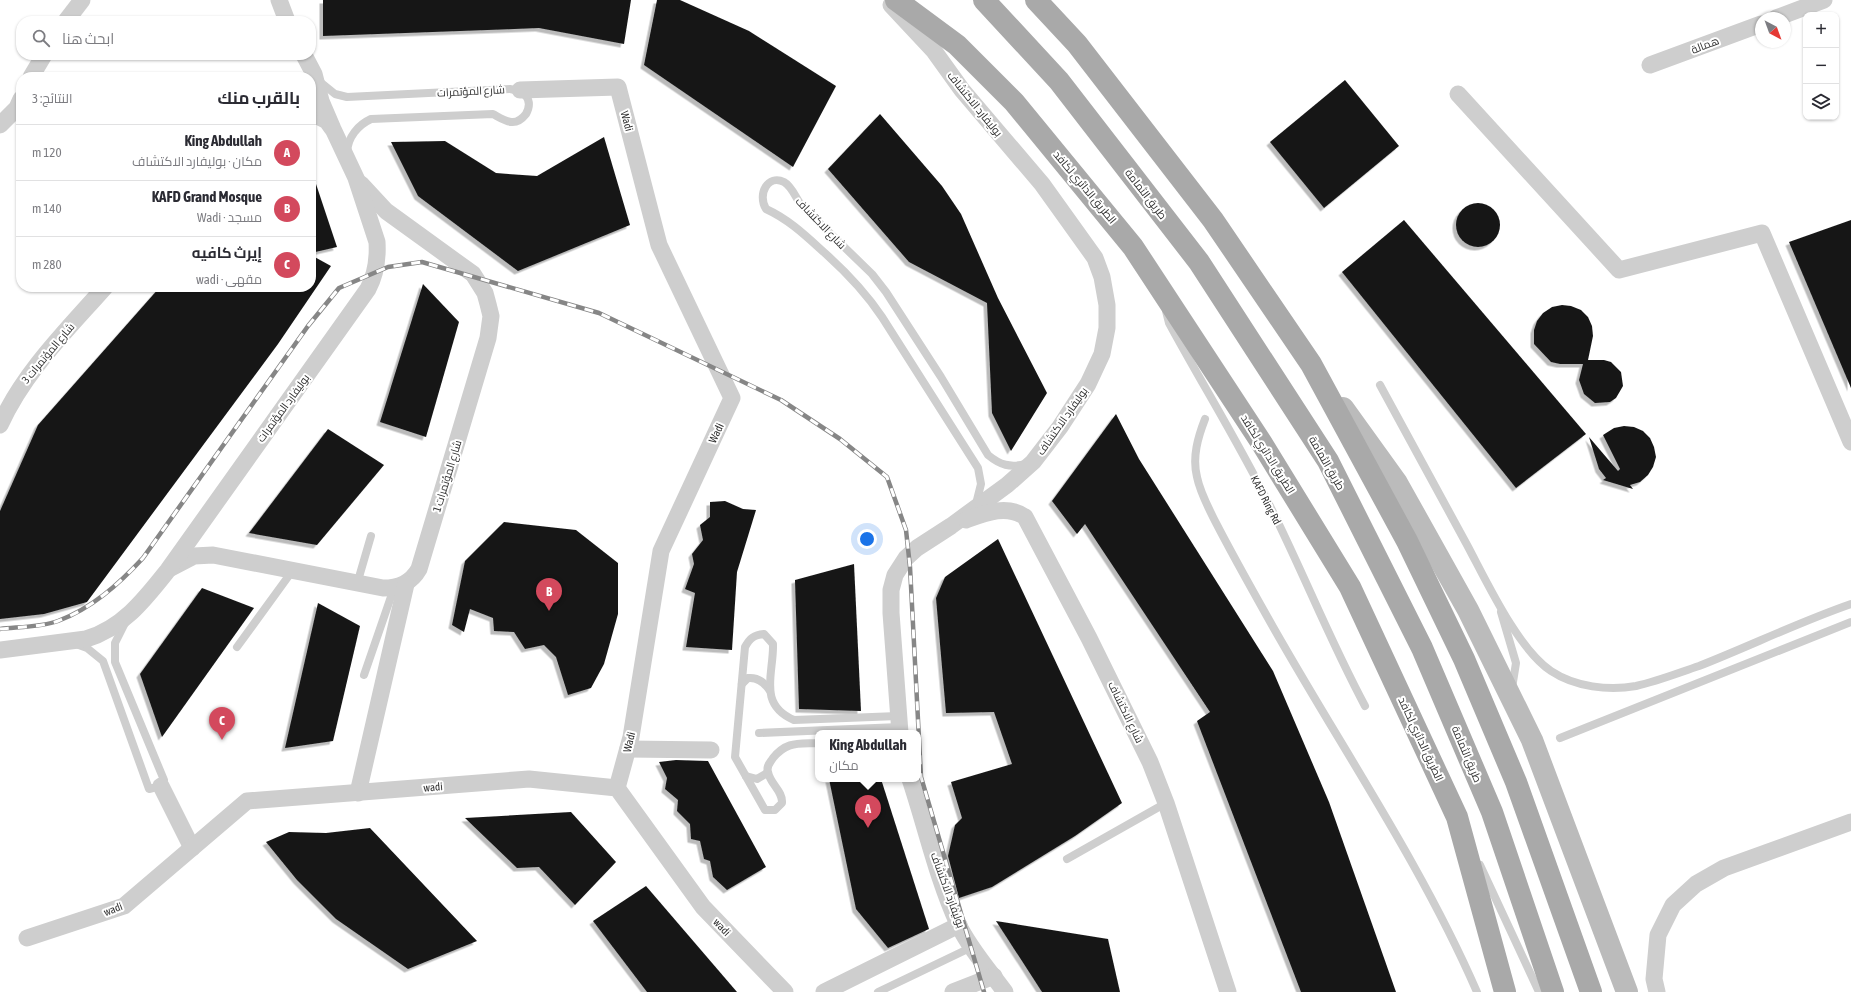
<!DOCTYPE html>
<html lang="ar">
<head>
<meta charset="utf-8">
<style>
	body { margin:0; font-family:"Asap Condensed",Cairo,sans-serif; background:#f7f7f7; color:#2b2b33; direction:rtl }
	.controls { position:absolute; right:12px; top:12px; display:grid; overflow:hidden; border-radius:8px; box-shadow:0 1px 3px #0004 }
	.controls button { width:36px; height:36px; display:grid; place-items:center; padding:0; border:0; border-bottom:1px solid #e1e1e2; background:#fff; color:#2b2b33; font:20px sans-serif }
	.compass { position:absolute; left:1755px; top:12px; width:36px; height:36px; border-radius:50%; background:#fff; box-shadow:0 1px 3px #0004; rotate:139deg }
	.you { position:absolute; left:867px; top:539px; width:14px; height:14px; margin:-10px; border:3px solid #fff; border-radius:50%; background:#1a73e8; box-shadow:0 0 0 6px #1a73e833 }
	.badge { display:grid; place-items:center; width:26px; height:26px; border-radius:50%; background:#d3495d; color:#fff; font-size:13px; font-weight:700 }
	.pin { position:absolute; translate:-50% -33px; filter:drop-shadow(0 1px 2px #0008) }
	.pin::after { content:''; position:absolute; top:21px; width:14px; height:12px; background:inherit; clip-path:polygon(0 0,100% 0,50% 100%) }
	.popup { position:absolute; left:815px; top:730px; width:106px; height:52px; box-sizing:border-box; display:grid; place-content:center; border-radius:8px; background:#fff; filter:drop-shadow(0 1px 3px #0005); font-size:13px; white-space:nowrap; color:#7c7c81 }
	.popup b { font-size:15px; color:#2b2b33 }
	.popup::after { content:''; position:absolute; left:50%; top:100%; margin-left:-8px; border:8px solid transparent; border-top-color:#fff }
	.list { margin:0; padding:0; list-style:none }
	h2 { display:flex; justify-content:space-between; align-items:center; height:52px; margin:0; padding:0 16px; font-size:17px }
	h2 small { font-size:13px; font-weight:400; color:#7c7c81 }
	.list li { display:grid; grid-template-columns:26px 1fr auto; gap:12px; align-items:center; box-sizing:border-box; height:56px; padding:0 16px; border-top:1px solid #e1e1e2 }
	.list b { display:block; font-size:15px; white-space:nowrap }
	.list p { margin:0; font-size:13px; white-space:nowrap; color:#7c7c81 }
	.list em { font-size:13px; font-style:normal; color:#7c7c81 }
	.icon { flex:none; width:22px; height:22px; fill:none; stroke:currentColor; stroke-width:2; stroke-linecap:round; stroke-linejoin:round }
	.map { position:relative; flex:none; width:1851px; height:992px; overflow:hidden; direction:ltr }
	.search { position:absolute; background:#fff; box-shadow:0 1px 3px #0004; left:16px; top:16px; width:300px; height:44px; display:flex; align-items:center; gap:10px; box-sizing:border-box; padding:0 14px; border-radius:16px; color:#7c7c81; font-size:15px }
	.panel { position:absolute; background:#fff; box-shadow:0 1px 3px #0004; left:16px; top:72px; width:300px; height:220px; border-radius:16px; direction:rtl }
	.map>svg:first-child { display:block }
</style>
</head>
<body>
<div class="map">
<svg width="1851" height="992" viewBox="0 0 1851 992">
	<defs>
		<filter id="shadow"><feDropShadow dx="-3.5" dy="3.5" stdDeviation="0" flood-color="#0004"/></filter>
	</defs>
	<rect width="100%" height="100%" fill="#fff"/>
	<!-- building -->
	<g fill="#181818" filter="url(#shadow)">
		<path d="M323,0H631L624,44L539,28L323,36Z"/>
		<path d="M657,0H680L749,31L836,86L793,167L644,65Z"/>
		<path d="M1345,80L1399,146L1324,208L1270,142Z"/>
		<path d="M880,114L942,186L961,214L998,298L1047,393L1011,451L992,413L987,303L909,262L828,169Z"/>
		<path d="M604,137L630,225L518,271L418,196L391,142L445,141L496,173L537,176Z"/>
		<path d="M311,175H313L337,247L311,253Z"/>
		<circle cx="1478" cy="225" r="22"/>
		<path d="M1404,220L1586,434L1516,488L1342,272Z"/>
		<path d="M1851,220V388L1789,242Z"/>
		<path d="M311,255L331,266L278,344L87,602L44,614L0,619V511L38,425L160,287H311Z"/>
		<path d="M423,284L459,322L426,437L380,422Z"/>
		<path d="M1562,305L1571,306L1581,310L1588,317L1592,326L1593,336L1588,360H1604L1611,362L1621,372L1623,386L1616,398L1610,402L1595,403L1584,394L1579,380L1583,364H1560L1551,362L1534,344V330L1537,321L1543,313L1552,307Z"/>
		<path d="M1116,414L1139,459L1273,671L1329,802L1396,992H1301L1197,721L1210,712L1085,524L1077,534L1052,501Z"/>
		<path d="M1624,426L1634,427L1643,431L1650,438L1654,447L1656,457L1653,467L1648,475L1640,482L1630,485L1633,489L1603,480L1606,478L1599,469L1589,437L1618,471L1620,469L1603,435L1614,428Z"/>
		<path d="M328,429L384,465L317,545L249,533Z"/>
		<path d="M725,501L743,509L756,510L737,572L732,650L686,647L695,593L685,589L694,564L692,554L703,540L700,525L710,517V502Z"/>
		<path d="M504,522L576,530L618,563V614L604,664L591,688L568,695L556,657L544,645L525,649L514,632L494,631L493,618L470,609L464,632L452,625L465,561Z"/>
		<path d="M998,539L1122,803L1075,836L992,887L959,898L948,856L955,825L962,818L951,782L1012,764L994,712L946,713L936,598L945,577Z"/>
		<path d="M854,564L861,711L799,709L795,580Z"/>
		<path d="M202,588L254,608L162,737L140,674Z"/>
		<path d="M318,603L360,626L333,741L285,748Z"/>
		<path d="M676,760L708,761L766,867L727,890L713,877L710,861L704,859L700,841L691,839L690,824L677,811L678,800L665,789L667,778L659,762Z"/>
		<path d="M829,779H881L929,929L888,948L856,909Z"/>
		<path d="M571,812L616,862L575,905L539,867L517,868L465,818Z"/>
		<path d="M370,828L477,941L408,969L336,919L297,880L266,842L289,832L326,833Z"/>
		<path d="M646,886L737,992H647L593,921Z"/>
		<path d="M996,921L1108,939L1120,992H1042Z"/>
	</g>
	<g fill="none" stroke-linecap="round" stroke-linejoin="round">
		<!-- lane -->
		<g stroke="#cecece" stroke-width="8">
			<path d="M319,81L335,94L347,97L510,89C524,91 534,99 526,114C515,128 506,121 493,114L371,119C358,125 348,137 347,152"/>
			<path d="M1166,311L1169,323C1202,384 1239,443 1270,506C1303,572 1330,641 1365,706"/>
			<path d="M1380,385C1409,438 1437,490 1466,543C1486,580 1517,648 1551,671C1575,687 1609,691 1636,686C1658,681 1678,673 1699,666C1750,646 1799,622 1851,604"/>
			<path d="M1205,419C1198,437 1192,457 1197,477C1200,492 1208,507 1215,521C1232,554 1250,586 1268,618C1338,743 1420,861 1477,992"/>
			<path d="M976,504L981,484L978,468L882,317C866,293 848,274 827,255C807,237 790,220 766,209C757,194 768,174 784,182C793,187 796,200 803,207L872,274L886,292L941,377L988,455C1000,465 1010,468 1026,464"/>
			<path d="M357,584L371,536"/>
			<path d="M1501,612L1516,663L1512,688"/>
			<path d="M76,644L87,648L103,661L149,789L161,786L164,780L115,662V643L125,623"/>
			<path d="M237,647L293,570"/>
			<path d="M364,675L394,588"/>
			<path d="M742,684L748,678C758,677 765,683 770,691"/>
			<path d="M759,733L899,727"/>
			<path d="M1560,738L1851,622"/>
			<path d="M818,743C798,744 787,741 773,758C770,763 766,766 768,772C770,784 783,791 782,803L775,810H765L735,757L745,647C750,638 754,635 764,634L773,644C774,673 757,704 794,720L898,716"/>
			<path d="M746,776L757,779L767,773"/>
			<path d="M1067,859L1166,803"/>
			<path d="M1480,865L1539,992"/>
			<path d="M878,992L972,947"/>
		</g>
		<!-- street -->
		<g stroke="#cecece" stroke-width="17">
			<path d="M279,0L287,21"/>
			<path d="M891,5L934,51L962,90L1042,184L1095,258L1102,277L1107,305V328L1102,354L1088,384L1060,427L1033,462L1007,485L951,526L917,548L906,558L895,575L891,590V613L900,733"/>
			<path d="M1776,18L1824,0"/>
			<path d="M66,21L82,0"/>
			<path d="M1650,65L1761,24"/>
			<path d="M31,77L44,55"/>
			<path d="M520,90L618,87L659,245L732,398L661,551L631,737L617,788"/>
			<path d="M1458,94L1619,270L1762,233L1851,442"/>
			<path d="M311,113L327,121L332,128"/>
			<path d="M0,125L17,108L21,99"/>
			<path d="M0,425C24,372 67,330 105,287"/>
			<path d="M966,520C985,513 1007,504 1025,517L1089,638L1150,762L1166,803L1228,992"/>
			<path d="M171,568L194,556L213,555L383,588C399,588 411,583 419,569L488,338L491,316L488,304L485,293L473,274L386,211L361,184"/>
			<path d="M0,650L86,639C123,628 145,599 168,570L368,289C376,274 378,259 377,242L356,178L333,129L321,101L314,74L304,55"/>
			<path d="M628,749L711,750"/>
			<path d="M910,779C926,827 937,878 958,924C970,949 989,970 1005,992"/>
			<path d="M161,786L192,848"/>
			<path d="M358,793L406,584"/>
			<path d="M27,938L124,906L247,801L529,779L617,788L703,907L785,992"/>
			<path d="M824,992L959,925"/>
			<path d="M953,992L994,976"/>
			<path d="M1657,992L1654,979L1658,935L1673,905L1696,884L1724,868L1851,822"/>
		</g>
		<!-- secondary -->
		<path stroke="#bbb" stroke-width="22" d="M1343,408L1397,483L1468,610L1532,740L1627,992"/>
		<!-- primary -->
		<g stroke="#a9a9a9" stroke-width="22">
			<path d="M896,0L957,45L1014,102L1133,247L1261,442L1350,587L1457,817L1505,992"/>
			<path d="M984,0L1059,81L1199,262L1328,461L1422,648L1492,812L1553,992"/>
			<path d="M1036,0L1077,44L1213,220L1311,364L1407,541L1464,659L1516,782L1591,992"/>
		</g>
		<defs>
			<path id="rail" d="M0,629C17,627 42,627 58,621C92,608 118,585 143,558L308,326L339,288L388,267L422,262L599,313L781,400L840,439L887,477L906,530L910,567L921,777L984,992"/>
		</defs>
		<!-- rail casing -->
		<use href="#rail" stroke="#868686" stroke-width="4.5"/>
		<!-- rail -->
		<use href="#rail" stroke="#fff" stroke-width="3" stroke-dasharray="9" stroke-linecap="butt"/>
	</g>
	<g text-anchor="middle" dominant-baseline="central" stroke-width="4" stroke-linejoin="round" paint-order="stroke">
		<!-- street labels -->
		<g font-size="11" fill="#313131" stroke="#fff">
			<text transform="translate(1705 45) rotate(-21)">همالة</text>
			<text transform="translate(471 91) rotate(-3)">شارع المؤتمرات</text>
			<text transform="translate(975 104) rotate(51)">بوليفارد الاكتشاف</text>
			<text transform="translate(627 121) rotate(75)">Wadi</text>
			<text transform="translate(1085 187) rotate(50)">الطريق الدائري لكافد</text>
			<text transform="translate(1146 194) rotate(52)">طريق الثمامة</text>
			<text transform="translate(821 223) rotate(46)">شارع الاكتشاف</text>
			<text transform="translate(48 353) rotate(-50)">شارع المؤتمرات 3</text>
			<text transform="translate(283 408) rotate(-54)">بوليفارد المؤتمرات</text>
			<text transform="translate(1062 421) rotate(-55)">بوليفارد الاكتشاف</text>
			<text transform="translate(716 433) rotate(-65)">Wadi</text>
			<text transform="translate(1268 454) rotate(58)">الطريق الدائري لكافد</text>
			<text transform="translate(1327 463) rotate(60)">طريق الثمامة</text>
			<text transform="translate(447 476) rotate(-73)">شارع المؤتمرات 1</text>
			<text transform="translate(1266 500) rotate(63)">KAFD Ring Rd</text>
			<text transform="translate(1126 712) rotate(64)">شارع الاكتشاف</text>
			<text transform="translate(1421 739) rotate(65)">الطريق الدائري لكافد</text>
			<text transform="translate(629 742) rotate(-76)">Wadi</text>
			<text transform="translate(1467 754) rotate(67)">طريق الثمامة</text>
			<text transform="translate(433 787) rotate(-5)">wadi</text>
			<text transform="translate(948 890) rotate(70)">بوليفارد الاكتشاف</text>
			<text transform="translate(113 909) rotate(-21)">wadi</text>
			<text transform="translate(722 927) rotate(46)">wadi</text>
		</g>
	</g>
</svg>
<div class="controls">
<button>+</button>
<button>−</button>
<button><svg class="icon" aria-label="layers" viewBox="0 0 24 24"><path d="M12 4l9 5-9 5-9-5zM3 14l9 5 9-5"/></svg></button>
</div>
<svg class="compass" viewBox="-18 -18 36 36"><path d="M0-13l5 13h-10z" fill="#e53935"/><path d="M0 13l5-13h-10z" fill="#7c7c81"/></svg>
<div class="you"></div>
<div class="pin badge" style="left:868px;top:828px">A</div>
<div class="popup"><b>King Abdullah</b>مكان</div>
<div class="pin badge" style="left:549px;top:611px">B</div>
<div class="pin badge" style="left:222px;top:740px">C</div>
<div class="search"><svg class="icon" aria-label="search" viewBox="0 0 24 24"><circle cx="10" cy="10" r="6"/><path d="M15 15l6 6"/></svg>ابحث هنا</div>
<section class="panel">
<h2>بالقرب منك<small>النتائج: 3</small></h2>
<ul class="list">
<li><span class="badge">A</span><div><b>King Abdullah</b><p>مكان · بوليفارد الاكتشاف</p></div><em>120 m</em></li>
<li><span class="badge">B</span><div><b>KAFD Grand Mosque</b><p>مسجد · Wadi</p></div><em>140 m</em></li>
<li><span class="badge">C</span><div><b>إيرث كافيه</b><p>مقهى · wadi</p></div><em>280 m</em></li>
</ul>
</section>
</div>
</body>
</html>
